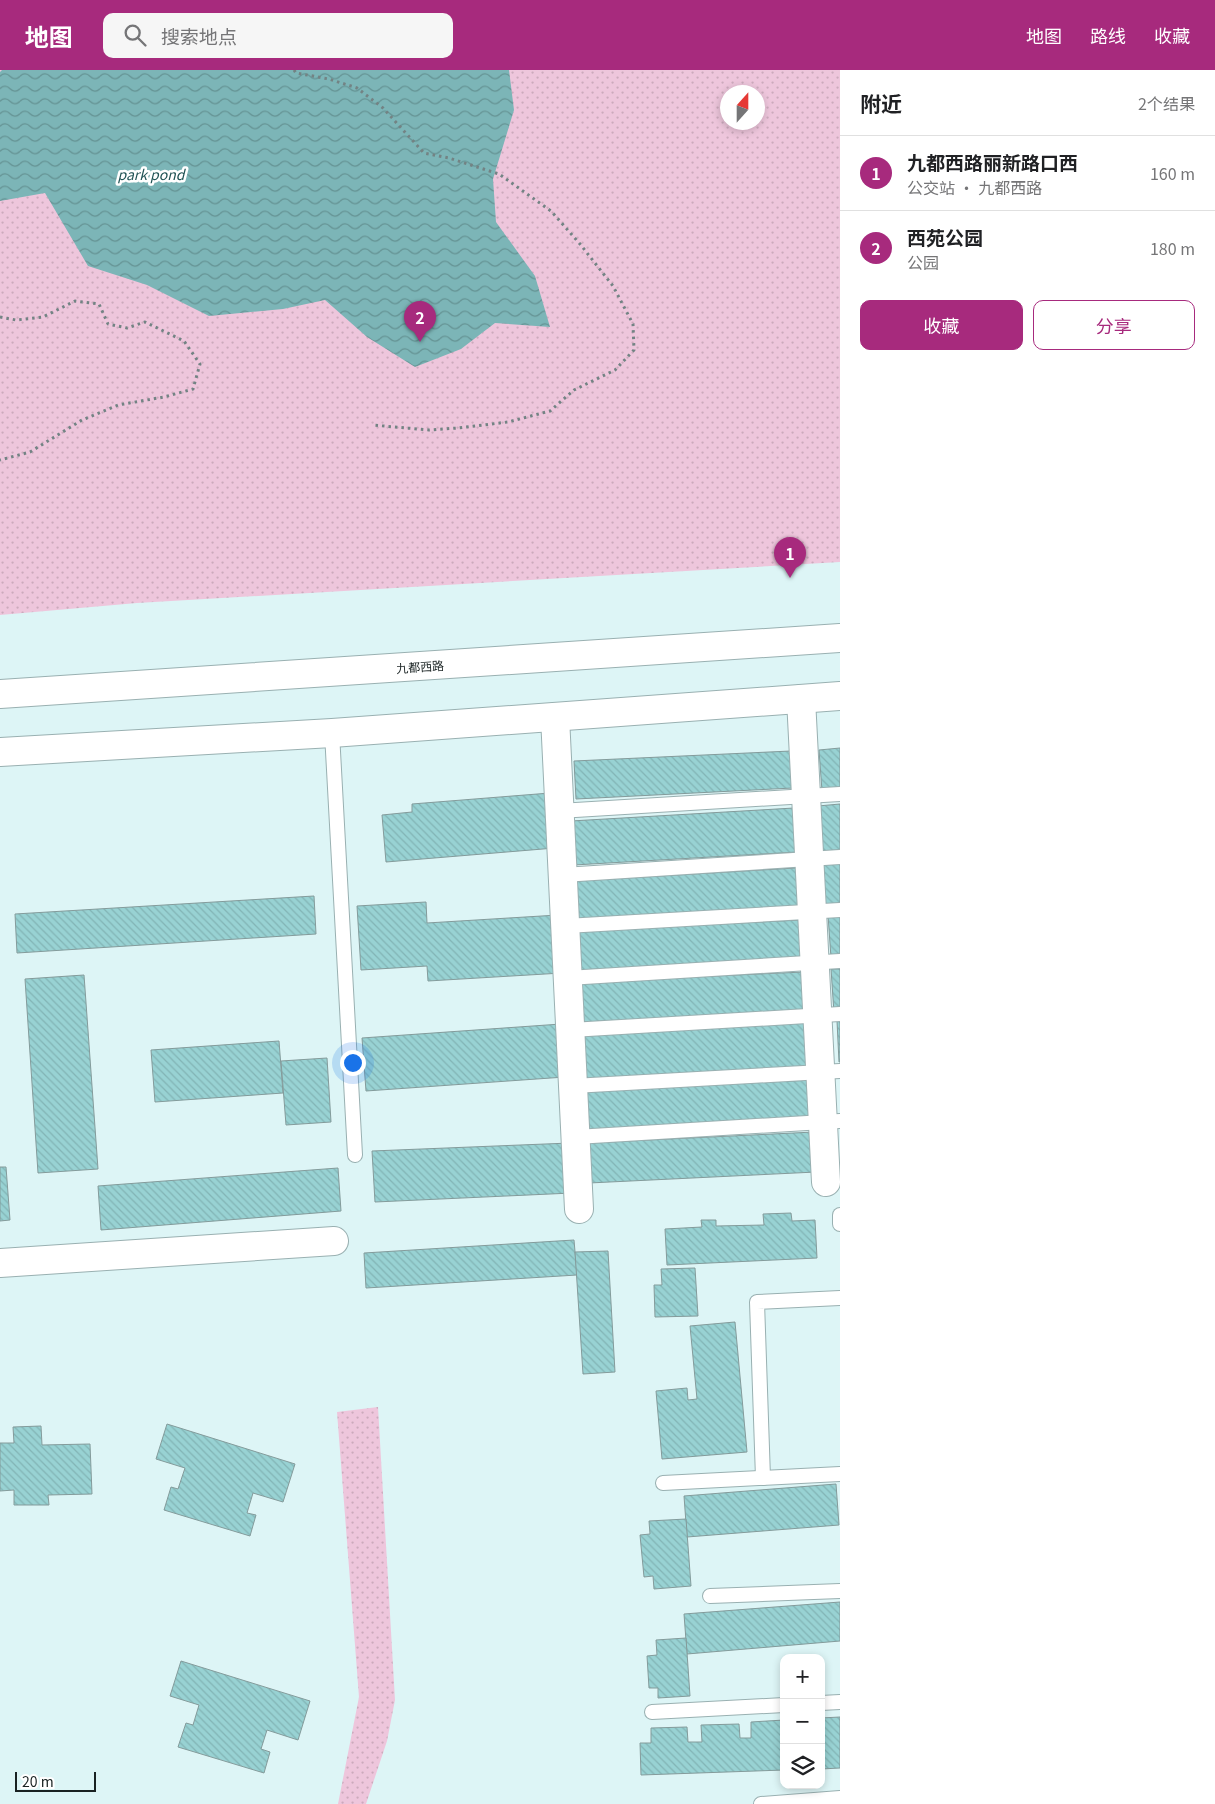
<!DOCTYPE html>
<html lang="zh">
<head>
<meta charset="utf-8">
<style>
	body { margin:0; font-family:Georgia,"Noto Sans SC",serif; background:#f6f6f6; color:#202124 }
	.controls { position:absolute; right:15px; bottom:15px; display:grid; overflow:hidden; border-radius:10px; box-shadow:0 2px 8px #0003 }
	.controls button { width:45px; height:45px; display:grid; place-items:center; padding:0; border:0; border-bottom:1px solid #e0e0e0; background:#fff; color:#202124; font:25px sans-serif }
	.compass { position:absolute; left:720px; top:15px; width:45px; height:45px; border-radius:50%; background:#fff; box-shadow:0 2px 8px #0003; rotate:21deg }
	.scale { position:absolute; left:15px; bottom:12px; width:81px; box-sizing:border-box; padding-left:5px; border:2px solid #192222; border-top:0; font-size:14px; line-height:18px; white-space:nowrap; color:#192222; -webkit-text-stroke:4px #fff; paint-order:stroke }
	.you { position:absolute; left:352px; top:992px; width:18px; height:18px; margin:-12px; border:4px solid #fff; border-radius:50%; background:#1a73e8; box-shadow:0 0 0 8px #1a73e833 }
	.badge { display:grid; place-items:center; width:32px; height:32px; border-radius:50%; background:#a72a7d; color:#fff; font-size:16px; font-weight:700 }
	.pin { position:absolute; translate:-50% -41px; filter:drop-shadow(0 1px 2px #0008) }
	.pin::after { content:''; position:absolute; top:26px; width:18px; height:15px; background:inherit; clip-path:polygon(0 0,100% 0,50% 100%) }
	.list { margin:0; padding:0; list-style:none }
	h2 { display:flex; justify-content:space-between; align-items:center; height:65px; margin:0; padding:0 20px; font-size:21px }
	h2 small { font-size:16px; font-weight:400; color:#757577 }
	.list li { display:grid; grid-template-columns:32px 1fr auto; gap:15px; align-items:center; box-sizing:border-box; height:75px; padding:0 20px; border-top:1px solid #e0e0e0 }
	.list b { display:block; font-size:19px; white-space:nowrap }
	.list p { margin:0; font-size:16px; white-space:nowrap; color:#757577 }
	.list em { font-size:16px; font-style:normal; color:#757577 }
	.actions { display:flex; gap:10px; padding:15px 20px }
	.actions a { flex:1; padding:11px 0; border:1px solid #a72a7d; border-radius:10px; text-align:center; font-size:18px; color:#a72a7d }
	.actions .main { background:#a72a7d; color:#fff }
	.icon { flex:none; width:28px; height:28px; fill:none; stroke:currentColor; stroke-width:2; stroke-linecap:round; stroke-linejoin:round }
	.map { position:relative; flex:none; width:840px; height:1734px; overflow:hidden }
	header { display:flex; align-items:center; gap:30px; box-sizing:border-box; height:70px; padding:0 25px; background:#a72a7d; color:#fff }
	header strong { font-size:24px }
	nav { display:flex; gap:28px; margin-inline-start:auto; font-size:18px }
	.search { width:350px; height:45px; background:#f6f6f6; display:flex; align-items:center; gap:12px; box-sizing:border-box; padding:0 18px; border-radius:10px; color:#757577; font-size:19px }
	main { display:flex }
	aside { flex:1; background:#fff }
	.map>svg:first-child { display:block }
</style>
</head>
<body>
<header>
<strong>地图</strong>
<div class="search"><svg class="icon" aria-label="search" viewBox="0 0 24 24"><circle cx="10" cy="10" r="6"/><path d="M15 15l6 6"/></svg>搜索地点</div>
<nav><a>地图</a><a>路线</a><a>收藏</a></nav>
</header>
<main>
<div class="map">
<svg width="840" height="1734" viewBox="0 0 840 1734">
	<defs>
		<pattern id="grass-dots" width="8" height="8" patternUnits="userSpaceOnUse" patternTransform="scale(1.25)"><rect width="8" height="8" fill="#eec6dc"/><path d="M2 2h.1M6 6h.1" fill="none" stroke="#ccaabc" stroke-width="1.8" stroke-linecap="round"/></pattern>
		<pattern id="water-waves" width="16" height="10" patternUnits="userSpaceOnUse" patternTransform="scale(1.25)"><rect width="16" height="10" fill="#7cb5b7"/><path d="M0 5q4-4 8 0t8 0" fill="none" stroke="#659394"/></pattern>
		<pattern id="building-back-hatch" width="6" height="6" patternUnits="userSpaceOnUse" patternTransform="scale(1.25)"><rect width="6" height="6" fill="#98d2d3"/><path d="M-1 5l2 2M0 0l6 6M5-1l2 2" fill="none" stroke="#82b4b5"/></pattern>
	</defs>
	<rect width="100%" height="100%" fill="#ddf5f6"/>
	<!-- grass -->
	<g fill="url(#grass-dots)" fill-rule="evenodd">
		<path d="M0,0H840V492L137,533L0,545ZM728,22H758V52H728Z"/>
		<path d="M378,1337L395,1630L387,1671L366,1734H338L359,1627L337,1342Z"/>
	</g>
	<!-- water -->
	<path fill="url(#water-waves)" d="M2,0H509L514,40L493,109L496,152L535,206L550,257L495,253L461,279L415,297L367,267L325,230L283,239L209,246L147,215L88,196L45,123L0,131V2Z"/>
	<!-- building -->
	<g fill="url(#building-back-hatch)" stroke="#849b9b">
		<path d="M840,678V719L822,721L819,680Z"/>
		<path d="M791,681L793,718L576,729L574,691Z"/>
		<path d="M550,723L555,778L386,792L382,745L412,742V734Z"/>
		<path d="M840,734V780L821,781L818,736Z"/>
		<path d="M794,738L797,782L574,795L571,751Z"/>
		<path d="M840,792V833L820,835L818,793Z"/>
		<path d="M796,798L798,838L577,851L575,811Z"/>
		<path d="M314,826L316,864L17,883L15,844Z"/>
		<path d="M426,832L427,853L558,845L562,903L428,911L427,896L361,900L357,836Z"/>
		<path d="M828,845H840V888H831Z"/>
		<path d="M801,850L803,889L579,900L577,861Z"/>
		<path d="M831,899H840V943H834Z"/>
		<path d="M804,902L806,943L582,952L580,912Z"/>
		<path d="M84,905L98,1099L38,1103L25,909Z"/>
		<path d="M837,951H840V992H839Z"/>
		<path d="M804,952L808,998L585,1012L582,966Z"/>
		<path d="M561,954L565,1007L366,1021L362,968Z"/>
		<path d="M279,971L283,1023L155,1032L151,980Z"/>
		<path d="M327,988L331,1052L286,1055L281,991Z"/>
		<path d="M813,1010L815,1051L587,1061L585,1020Z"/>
		<path d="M814,1062L816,1102L589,1113L587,1073Z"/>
		<path d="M570,1073L572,1123L375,1132L372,1081Z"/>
		<path d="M0,1097H6L10,1150L0,1151Z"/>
		<path d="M338,1098L341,1141L101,1160L98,1116Z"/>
		<path d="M791,1143L792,1151L815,1150L817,1188L667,1195L665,1159L702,1157L701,1150H716V1156L764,1155L763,1144Z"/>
		<path d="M574,1170L577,1205L366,1218L364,1183Z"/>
		<path d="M608,1181L615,1302L583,1304L575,1182Z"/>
		<path d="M695,1198L698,1246L655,1247L654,1215H662L661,1199Z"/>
		<path d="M735,1252L747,1382L662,1389L656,1321L687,1318L688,1330L697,1329L690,1256Z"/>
		<path d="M167,1354L295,1394L283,1432L253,1423L247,1443L256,1445L250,1466L164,1440L171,1417L178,1419L185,1398L156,1389Z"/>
		<path d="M41,1356L42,1375L90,1374L92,1424L48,1425L49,1435H14V1420L0,1421V1373H14L13,1357Z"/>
		<path d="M836,1414L839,1455L687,1467L684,1426Z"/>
		<path d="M686,1449L691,1516L654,1519L653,1506L644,1507L640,1465L650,1464L649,1451Z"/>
		<path d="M840,1532V1571L687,1584L684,1544Z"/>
		<path d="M686,1568L690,1626L658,1628V1618H649L647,1586L657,1585L656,1570Z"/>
		<path d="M181,1591L310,1631L298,1670L267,1660L261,1679L270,1682L264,1703L178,1677L186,1653L193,1655L199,1635L170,1626Z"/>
		<path d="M840,1647V1698L821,1699V1648Z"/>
		<path d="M784,1650V1700L641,1705L640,1673H651V1658L687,1657L688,1672H702L701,1655L739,1654L740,1668H751V1652Z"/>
	</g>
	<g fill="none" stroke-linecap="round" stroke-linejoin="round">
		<defs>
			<g id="service">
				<path d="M332,663L355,1085"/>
				<path d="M559,741L840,724"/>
				<path d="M563,805L840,787"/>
				<path d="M566,856L840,840"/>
				<path d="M568,908L840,891"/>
				<path d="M571,960L840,944"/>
				<path d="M573,1016L840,1001"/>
				<path d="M576,1067L840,1051"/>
				<path d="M840,1145V1154"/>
				<path d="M763,1408L757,1232L840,1228"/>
				<path d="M663,1413L840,1404"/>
				<path d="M710,1526L840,1521"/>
				<path d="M821,1633L840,1632"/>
				<path d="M652,1642L784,1635"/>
				<path d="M761,1734L840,1728"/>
			</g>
			<g id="minor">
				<path d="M801,629L826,1112"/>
				<path d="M555,647L579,1139"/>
				<path d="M0,1193L334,1171"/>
			</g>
			<g id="primary">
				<path d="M0,624L840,568"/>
				<path d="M0,682L332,663L840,626"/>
			</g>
		</defs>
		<!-- service casing -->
		<use href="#service" stroke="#99b0b1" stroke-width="16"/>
		<!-- minor casing -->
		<use href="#minor" stroke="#99b0b1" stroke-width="30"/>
		<!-- primary casing -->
		<use href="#primary" stroke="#99b0b1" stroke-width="30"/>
		<!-- path -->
		<g stroke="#738384" stroke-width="3" stroke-dasharray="2.5 4" stroke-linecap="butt">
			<path d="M294,0L296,3L329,9L357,18L383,38L424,83L449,88L499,104L551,141L580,174L613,216L633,254L634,280L615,300L574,320L550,341L508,352L458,358L429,360L372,355"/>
			<path d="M0,247L16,250L43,247L75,231L99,234L108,254L127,258L145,252L184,271L200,294L193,319L164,327L118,335L82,350L30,382L0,390"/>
		</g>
		<!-- service -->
		<use href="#service" stroke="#fff" stroke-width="14"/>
		<!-- minor -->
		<use href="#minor" stroke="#fff" stroke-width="28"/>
		<!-- primary -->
		<use href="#primary" stroke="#fff" stroke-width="28"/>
	</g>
	<g text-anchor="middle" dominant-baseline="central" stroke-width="5" stroke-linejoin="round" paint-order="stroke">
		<!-- street labels -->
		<g font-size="12" fill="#192222" stroke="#fff">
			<text transform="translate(420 596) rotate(-4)">九都西路</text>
		</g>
		<!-- water labels -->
		<g font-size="14" font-style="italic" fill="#215355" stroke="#fff">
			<text x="151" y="104">park pond</text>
		</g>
	</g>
</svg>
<div class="controls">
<button>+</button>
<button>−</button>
<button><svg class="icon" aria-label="layers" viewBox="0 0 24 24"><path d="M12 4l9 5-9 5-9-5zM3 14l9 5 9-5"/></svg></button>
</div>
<svg class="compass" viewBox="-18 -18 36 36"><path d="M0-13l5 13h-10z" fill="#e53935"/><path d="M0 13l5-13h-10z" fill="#757577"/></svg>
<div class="scale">20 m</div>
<div class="you"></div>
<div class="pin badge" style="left:790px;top:508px">1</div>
<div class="pin badge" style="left:420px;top:272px">2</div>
</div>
<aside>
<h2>附近<small>2个结果</small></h2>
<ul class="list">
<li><span class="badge">1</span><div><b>九都西路丽新路口西</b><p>公交站 · 九都西路</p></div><em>160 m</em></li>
<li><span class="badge">2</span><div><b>西苑公园</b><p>公园</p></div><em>180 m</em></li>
</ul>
<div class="actions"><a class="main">收藏</a><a>分享</a></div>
</aside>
</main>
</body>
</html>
